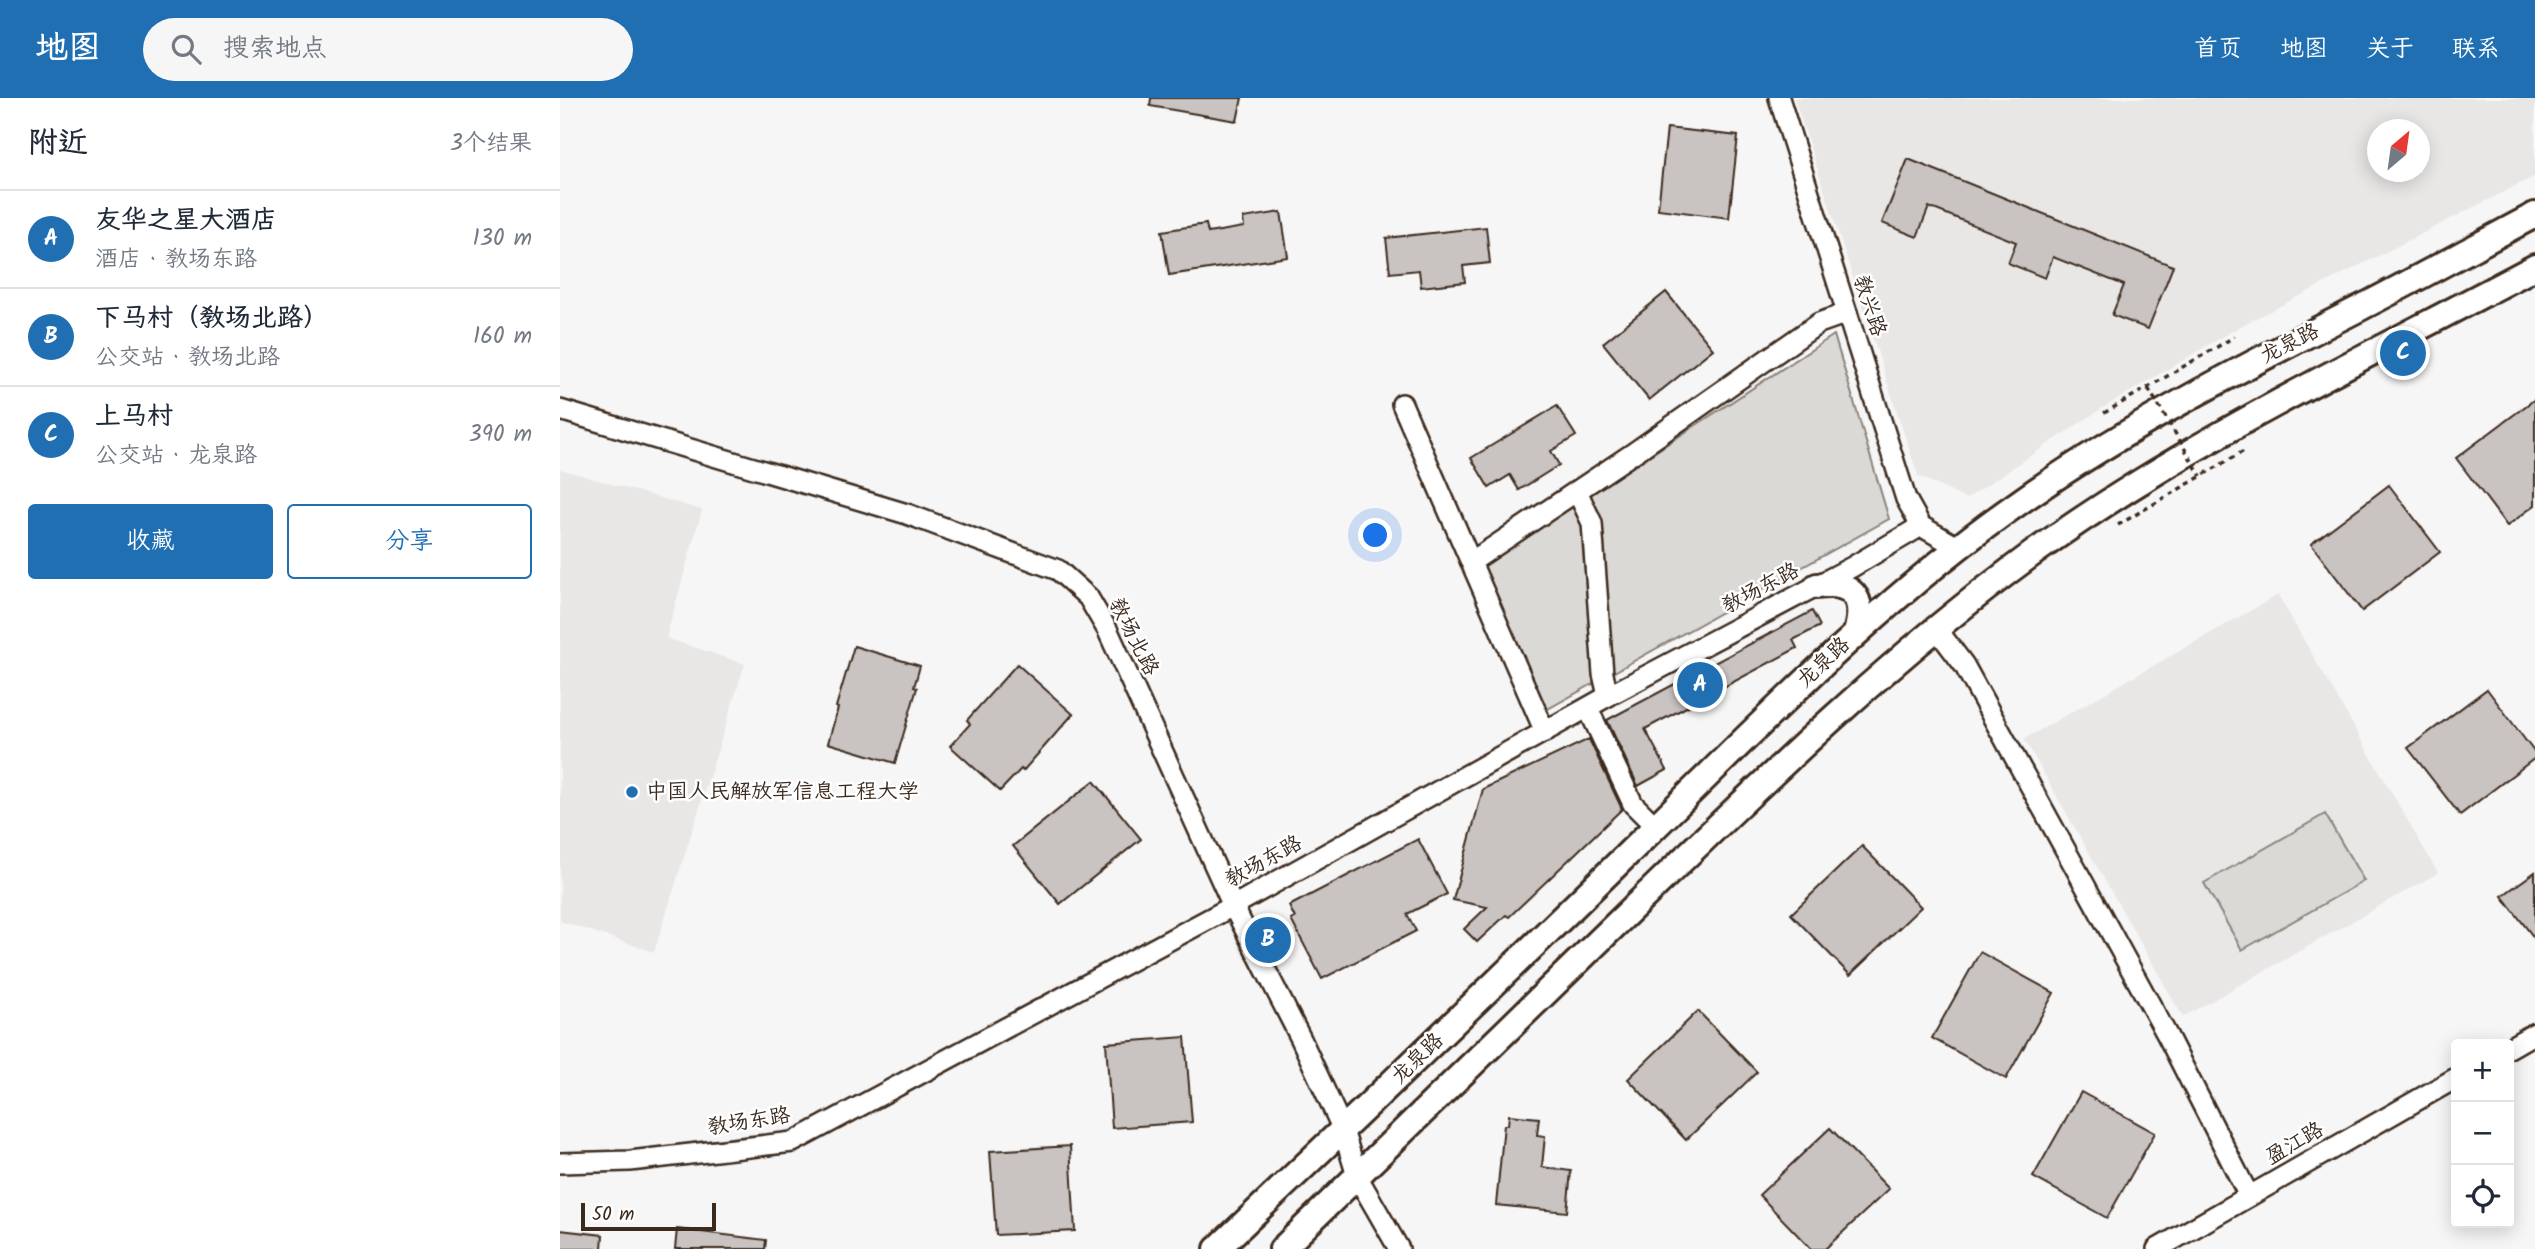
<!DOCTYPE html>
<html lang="zh">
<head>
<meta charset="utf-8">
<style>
	body { margin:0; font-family:Kalam,"LXGW WenKai TC",sans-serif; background:#f6f6f7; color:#1f2937 }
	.controls { position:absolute; right:21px; bottom:21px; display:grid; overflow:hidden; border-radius:7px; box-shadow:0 4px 18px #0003 }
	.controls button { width:63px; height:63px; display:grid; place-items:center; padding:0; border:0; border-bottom:2px solid #e0e1e3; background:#fff; color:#1f2937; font:35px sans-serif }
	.compass { position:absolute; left:1807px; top:21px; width:63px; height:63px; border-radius:50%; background:#fff; box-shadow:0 4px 18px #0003; rotate:29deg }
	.scale { position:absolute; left:21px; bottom:18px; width:135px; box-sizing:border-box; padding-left:7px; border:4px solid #3b2a1e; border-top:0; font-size:19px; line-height:24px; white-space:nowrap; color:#3b2a1e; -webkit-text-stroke:5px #fff; paint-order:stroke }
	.you { position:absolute; left:816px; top:438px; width:24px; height:24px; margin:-18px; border:5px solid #fff; border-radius:50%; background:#1a73e8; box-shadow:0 0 0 10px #1a73e833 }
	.badge { display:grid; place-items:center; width:46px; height:46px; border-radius:50%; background:#1f6fb2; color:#fff; font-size:23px; font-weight:700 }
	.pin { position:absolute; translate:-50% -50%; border:4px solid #fff; box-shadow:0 2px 7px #0006 }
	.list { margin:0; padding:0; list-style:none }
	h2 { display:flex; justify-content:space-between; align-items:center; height:91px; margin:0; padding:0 28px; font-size:30px }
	h2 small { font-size:23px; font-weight:400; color:#747a83 }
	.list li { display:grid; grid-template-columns:46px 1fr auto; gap:21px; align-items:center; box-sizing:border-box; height:98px; padding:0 28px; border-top:2px solid #e0e1e3 }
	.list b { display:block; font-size:26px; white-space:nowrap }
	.list p { margin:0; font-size:23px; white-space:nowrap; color:#747a83 }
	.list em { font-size:23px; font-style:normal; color:#747a83 }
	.actions { display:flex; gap:14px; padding:21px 28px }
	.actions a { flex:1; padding:16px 0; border:2px solid #1f6fb2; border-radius:7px; text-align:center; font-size:24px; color:#1f6fb2 }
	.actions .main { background:#1f6fb2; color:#fff }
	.icon { flex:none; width:38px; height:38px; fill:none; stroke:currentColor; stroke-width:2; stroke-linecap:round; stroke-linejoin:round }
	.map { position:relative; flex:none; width:1975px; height:1151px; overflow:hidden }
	header { display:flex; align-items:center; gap:42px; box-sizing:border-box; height:98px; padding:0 35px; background:#1f6fb2; color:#fff }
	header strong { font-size:33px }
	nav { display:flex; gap:38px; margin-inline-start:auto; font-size:24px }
	.search { width:490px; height:63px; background:#f6f6f7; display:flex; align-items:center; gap:18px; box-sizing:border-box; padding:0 24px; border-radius:38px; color:#747a83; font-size:26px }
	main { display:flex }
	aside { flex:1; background:#fff }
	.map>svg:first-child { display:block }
</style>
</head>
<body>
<header>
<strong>地图</strong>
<div class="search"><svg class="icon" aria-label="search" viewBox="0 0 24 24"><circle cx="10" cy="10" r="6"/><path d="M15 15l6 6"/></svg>搜索地点</div>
<nav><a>首页</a><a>地图</a><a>关于</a><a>联系</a></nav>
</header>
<main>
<aside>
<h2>附近<small>3个结果</small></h2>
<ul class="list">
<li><span class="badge">A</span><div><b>友华之星大酒店</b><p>酒店 · 教场东路</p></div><em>130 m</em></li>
<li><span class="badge">B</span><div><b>下马村（教场北路）</b><p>公交站 · 教场北路</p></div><em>160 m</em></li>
<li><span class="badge">C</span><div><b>上马村</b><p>公交站 · 龙泉路</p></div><em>390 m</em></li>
</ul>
<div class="actions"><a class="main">收藏</a><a>分享</a></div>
</aside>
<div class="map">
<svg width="1975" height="1151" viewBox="0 0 1975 1151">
	<rect width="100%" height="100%" fill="#f7f6f6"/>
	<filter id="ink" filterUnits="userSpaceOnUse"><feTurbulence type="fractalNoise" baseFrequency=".0143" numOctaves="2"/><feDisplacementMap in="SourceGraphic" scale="14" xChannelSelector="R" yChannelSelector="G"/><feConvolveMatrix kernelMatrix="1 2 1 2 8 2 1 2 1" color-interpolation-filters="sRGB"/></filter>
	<g filter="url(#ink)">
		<!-- built -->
		<g fill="#e9e7e6" fill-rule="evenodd">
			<path d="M1234,0H1975V78L1677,230L1541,311L1406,401L1358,378ZM1818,32H1860V74H1818Z"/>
			<path d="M0,371L142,412L106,540L185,566L94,854L0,823Z"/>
			<path d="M1718,497L1878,775L1623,919L1464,641Z"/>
		</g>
		<!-- green -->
		<g fill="#dbd9d6" stroke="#8b827a" stroke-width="2">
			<path d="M1274,237L1329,421L984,613L922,467Z"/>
			<path d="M1765,716L1804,783L1682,852L1644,785Z"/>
		</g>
		<!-- building -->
		<g fill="#c9c3c1" stroke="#3b2a1e" stroke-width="2">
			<path d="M591,0H682L677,23L590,8Z"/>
			<path d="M1107,30L1178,38L1169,120L1098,111Z"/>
			<path d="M1348,61L1613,168L1588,231L1552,217L1564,187L1493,159L1485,180L1448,165L1456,144L1369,109L1357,139L1322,125Z"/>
			<path d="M721,114L728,159L609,177L602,133L646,126L648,135L684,129L683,120Z"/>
			<path d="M926,129L930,165L903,168L905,184L861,189L859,172L830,175L826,140Z"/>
			<path d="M1106,194L1153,251L1089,302L1043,245Z"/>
			<path d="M1975,301V407L1947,428L1896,360Z"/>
			<path d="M997,308L1016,338L991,353L999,367L959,392L950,377L929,390L911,360Z"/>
			<path d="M1829,387L1880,454L1802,513L1751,446Z"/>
			<path d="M1252,513L1260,528L1233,542L1237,550L1085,631L1107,672L1078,688L1047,622Z"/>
			<path d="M294,548L360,568L354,589L357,590L335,665L268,645L278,610L276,609Z"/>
			<path d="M457,566L513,616L463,673L461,671L440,693L390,648L410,626L407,622Z"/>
			<path d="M1927,591L1975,655V660L1900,717L1848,650Z"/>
			<path d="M1029,641L1062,711L949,819L946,817L917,844L904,831L927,809L893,802L923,691Z"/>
			<path d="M534,683L581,741L500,806L453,748Z"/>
			<path d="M858,741L887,796L847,816L856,833L762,881L731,822L735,820L729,808Z"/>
			<path d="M1302,748L1361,809L1290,877L1231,816Z"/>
			<path d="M1975,774V841L1942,798Z"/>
			<path d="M1420,854L1494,895L1446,981L1372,940Z"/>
			<path d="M1138,913L1197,974L1126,1042L1068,981Z"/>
			<path d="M625,939L632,1024L552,1030L546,945Z"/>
			<path d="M1521,994L1595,1035L1547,1120L1473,1079Z"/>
			<path d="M949,1017L979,1020L977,1037L985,1038L982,1069L1011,1073L1007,1114L936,1107L944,1027H948Z"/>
			<path d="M1270,1030L1329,1091L1265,1151H1251L1199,1097Z"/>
			<path d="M510,1048L515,1133L436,1137L430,1053Z"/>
			<path d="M117,1131L206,1142L205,1151H115Z"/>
			<path d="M0,1132L43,1137L42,1151H0Z"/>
		</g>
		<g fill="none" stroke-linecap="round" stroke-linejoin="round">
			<defs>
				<g id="minor">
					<path d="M1219,0L1346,401L1361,428"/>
					<path d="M842,306L985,634"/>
					<path d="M0,312L347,416L498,472L528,499L548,533L673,808L741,941L783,1032L797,1078L839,1151"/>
					<path d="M1017,393L1032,425L1043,576L1048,598"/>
					<path d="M1361,428L1399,450"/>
					<path d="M911,464L1072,356L1259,225L1287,215"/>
					<path d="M1376,530L1404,567L1607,937L1689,1098"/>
					<path d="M1028,610L1073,706L1096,729"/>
					<path d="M1949,950L1975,935"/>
					<path d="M0,1065L70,1063L233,1044L673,808L1048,598L1292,469L1361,428"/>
					<path d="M1597,1151L1896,980"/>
				</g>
				<g id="major">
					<path d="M1257,488C1293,483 1306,500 1296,535"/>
					<path d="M657,1151C801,1015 943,878 1085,739C1206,621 1324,498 1464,401C1573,325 1692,265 1810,205C1866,176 1920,146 1975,117"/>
					<path d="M722,1151C841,1034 961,919 1080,803C1205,682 1331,559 1472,456C1628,343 1805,260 1975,169"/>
				</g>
			</defs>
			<!-- minor casing -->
			<use href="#minor" stroke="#3b2a1e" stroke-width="24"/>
			<!-- major casing -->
			<use href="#major" stroke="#3b2a1e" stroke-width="30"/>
			<!-- path -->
			<g stroke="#3b2a1e" stroke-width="3.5" stroke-dasharray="5 5" stroke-linecap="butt">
				<path d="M1544,315L1674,239"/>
				<path d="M1558,427L1684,353"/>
			</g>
			<!-- minor -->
			<use href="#minor" stroke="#fff" stroke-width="19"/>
			<!-- major -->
			<use href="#major" stroke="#fff" stroke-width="24"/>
			<!-- path-bridge -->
			<path stroke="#3b2a1e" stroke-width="3.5" stroke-dasharray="5 5" stroke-linecap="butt" d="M1588,290L1641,378"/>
		</g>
	</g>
	<!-- markers -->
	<circle fill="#1f6fb2" stroke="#fff" stroke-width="2.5" cx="72" cy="694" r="7"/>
	<g text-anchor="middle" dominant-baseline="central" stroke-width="5" stroke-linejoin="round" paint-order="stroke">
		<!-- street labels -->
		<g font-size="21" fill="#3b2a1e" stroke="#fff">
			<text transform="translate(1309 208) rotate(72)">教兴路</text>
			<text transform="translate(1730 246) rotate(-27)">龙泉路</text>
			<text transform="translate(1201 491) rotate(-28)">教场东路</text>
			<text transform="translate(573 539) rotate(63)">教场北路</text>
			<text transform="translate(1264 565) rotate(-43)">龙泉路</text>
			<text transform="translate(704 764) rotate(-29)">教场东路</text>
			<text transform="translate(858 961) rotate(-44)">龙泉路</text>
			<text transform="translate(189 1024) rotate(-9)">教场东路</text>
			<text transform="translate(1735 1046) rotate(-30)">盈江路</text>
		</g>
		<!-- poi labels -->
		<g font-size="21" fill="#3b2a1e" stroke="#fff" text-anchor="start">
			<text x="86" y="694">中国人民解放军信息工程大学</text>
		</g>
	</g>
</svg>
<div class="controls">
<button>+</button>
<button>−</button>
<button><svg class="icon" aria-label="locate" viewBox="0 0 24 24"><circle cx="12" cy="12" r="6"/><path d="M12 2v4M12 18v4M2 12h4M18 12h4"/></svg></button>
</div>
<svg class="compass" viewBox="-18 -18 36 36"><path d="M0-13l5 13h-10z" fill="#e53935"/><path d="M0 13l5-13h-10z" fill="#747a83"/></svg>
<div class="scale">50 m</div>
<div class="you"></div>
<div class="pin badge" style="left:1140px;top:587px">A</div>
<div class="pin badge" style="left:708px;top:842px">B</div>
<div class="pin badge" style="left:1843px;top:255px">C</div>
</div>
</main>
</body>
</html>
